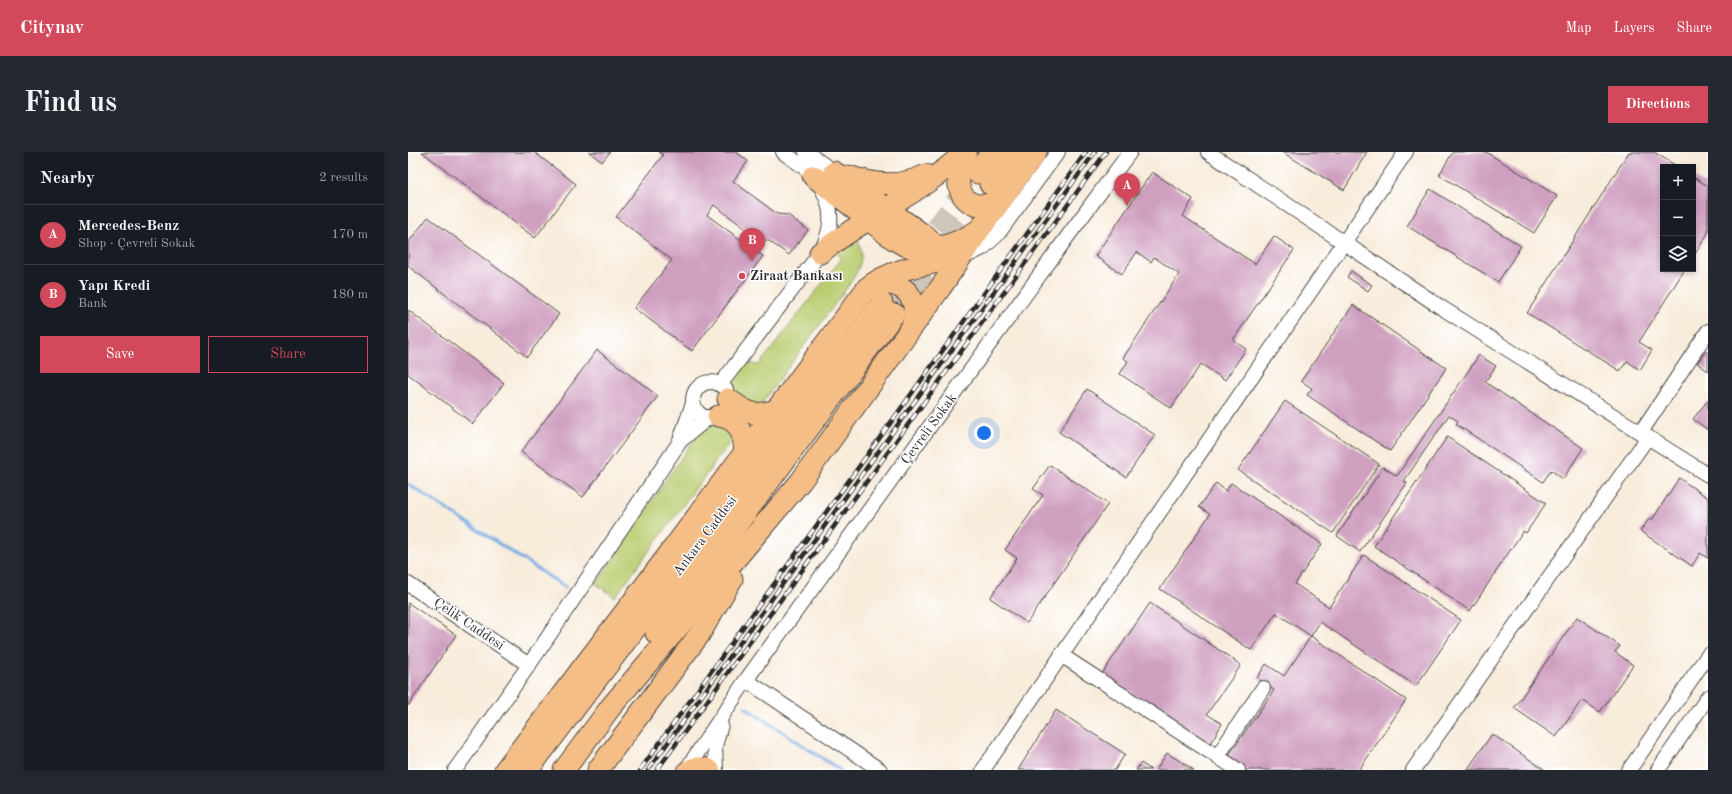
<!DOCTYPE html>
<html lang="en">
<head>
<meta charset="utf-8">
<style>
	body { margin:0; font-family:"Old Standard TT",serif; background:#242831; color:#f1f3f6 }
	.controls { position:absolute; right:12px; top:12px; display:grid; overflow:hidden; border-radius:0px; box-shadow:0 2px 6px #0003 }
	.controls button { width:36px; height:36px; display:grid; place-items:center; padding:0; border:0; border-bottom:1px solid #363941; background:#171b24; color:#f1f3f6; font:20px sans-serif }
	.you { position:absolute; left:576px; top:281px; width:14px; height:14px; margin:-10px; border:3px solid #fff; border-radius:50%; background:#1a73e8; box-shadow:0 0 0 6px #1a73e833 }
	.badge { display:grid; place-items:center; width:26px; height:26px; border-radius:50%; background:#d1495b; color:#fff; font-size:13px; font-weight:700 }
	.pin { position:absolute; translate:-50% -33px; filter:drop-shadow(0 1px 2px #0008) }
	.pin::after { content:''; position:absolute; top:21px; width:14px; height:12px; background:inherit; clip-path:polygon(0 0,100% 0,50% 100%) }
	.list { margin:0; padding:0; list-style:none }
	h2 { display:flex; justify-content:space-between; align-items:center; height:52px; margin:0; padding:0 16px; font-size:17px }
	h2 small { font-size:13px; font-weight:400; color:#9ea1a6 }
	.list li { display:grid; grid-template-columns:26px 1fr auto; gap:12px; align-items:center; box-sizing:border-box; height:60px; padding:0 16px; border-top:1px solid #363941 }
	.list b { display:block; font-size:15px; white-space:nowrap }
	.list p { margin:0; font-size:13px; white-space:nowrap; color:#9ea1a6 }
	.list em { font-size:13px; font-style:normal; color:#9ea1a6 }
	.actions { display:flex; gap:8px; padding:12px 16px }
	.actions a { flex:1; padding:9px 0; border:1px solid #d1495b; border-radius:0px; text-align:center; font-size:14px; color:#d1495b }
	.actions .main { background:#d1495b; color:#fff }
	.icon { flex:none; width:22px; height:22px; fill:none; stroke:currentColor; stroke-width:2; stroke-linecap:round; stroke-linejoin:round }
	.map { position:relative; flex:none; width:1300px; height:618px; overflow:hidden; border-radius:0px }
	header { display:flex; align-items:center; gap:24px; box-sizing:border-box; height:56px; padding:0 20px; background:#d1495b; color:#fff }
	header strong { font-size:19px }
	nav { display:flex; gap:22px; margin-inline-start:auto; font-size:14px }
	.intro { display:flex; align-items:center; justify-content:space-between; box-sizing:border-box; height:96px; padding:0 24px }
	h1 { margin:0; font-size:28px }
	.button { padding:10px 18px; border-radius:0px; background:#d1495b; color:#fff; font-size:14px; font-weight:700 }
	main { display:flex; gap:24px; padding:0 24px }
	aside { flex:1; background:#171b24; border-radius:0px; box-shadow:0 2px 6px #0003 }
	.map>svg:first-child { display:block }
</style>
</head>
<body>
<header>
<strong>Citynav</strong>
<nav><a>Map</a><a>Layers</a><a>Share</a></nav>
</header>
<div class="intro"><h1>Find us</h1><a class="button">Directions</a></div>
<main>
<aside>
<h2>Nearby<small>2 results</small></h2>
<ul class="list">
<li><span class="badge">A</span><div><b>Mercedes-Benz</b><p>Shop · Çevreli Sokak</p></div><em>170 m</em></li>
<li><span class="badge">B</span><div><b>Yapı Kredi</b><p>Bank</p></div><em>180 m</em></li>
</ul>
<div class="actions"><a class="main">Save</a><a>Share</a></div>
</aside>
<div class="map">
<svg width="1300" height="618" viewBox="0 0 1300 618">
	<rect width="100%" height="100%" fill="#fff"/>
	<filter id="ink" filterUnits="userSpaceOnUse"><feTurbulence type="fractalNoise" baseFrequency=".025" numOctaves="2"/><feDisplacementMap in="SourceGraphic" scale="8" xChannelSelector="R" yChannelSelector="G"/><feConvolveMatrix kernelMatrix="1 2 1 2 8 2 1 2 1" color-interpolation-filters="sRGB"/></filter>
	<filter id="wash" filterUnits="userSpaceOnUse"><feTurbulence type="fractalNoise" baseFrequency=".012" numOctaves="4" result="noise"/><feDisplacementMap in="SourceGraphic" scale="16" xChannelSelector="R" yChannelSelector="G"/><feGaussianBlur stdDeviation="0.9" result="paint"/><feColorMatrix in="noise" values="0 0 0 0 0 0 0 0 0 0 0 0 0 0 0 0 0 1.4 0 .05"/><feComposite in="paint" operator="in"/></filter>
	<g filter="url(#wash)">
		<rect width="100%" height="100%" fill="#f8ecdb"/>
		<!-- green -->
		<g fill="#bacd71" stroke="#727c4e">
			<path d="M448,82C457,104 454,113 441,133L351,255L332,247L320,230L336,211L351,213L433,107L426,95Z"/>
			<path d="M307,272L317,274L326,285L207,445L188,432L288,284L296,276Z"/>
		</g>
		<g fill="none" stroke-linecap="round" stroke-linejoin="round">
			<!-- stream -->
			<g stroke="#71ace2" stroke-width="3">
				<path d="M0,332L157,435"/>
				<path d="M337,555L432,618"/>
			</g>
		</g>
		<g id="blocks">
			<!-- building -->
			<g fill="#cf9fc0">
				<path d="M14,0H126L168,32L127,86Z"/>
				<path d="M181,0H202L194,10Z"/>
				<path d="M251,0H328L340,9L325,29L369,62L380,63L400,78L381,103L361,89L350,86L306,53L299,63L355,104L284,199L226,156L264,108L208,65L255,3Z"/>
				<path d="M874,0H959L936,38Z"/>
				<path d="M1045,0H1078L1149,44L1126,81L1031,23Z"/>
				<path d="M1221,0H1246L1270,15H1255V117H1277L1231,190L1244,198L1232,218L1219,209L1212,219L1119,161Z"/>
				<path d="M744,20L785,47L775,64L847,112L866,84L886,98L825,188L838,197L817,228L793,212L763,256L712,222L720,209L715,206L771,122L746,105L743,110L729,100L714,122L687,104Z"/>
				<path d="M1285,25L1300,34V81L1285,105Z"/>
				<path d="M1022,37L1113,94L1090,130L999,74Z"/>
				<path d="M20,65L151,162L119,205L0,114V91Z"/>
				<path d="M943,119L964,133L960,139L939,125Z"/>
				<path d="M945,153L1038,216L982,299L899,243L904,236L893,229Z"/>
				<path d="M0,158L96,231L65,272L0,222Z"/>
				<path d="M189,198L250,244L175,345L113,300Z"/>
				<path d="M1298,199L1300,201V219L1289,211Z"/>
				<path d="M1071,203L1088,214L1077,230L1175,296L1155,327L1143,318L1135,330L1048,272L1050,269L1041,263L996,329L999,331L952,400L929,384L975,315L989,324Z"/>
				<path d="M679,237L747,283L718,325L651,280Z"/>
				<path d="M1300,248V278L1285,267Z"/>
				<path d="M877,249L971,312L925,381L830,318Z"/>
				<path d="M1039,285L1138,351L1118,381L1115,379L1062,459L966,394Z"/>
				<path d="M642,313L700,352L619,471L582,446L609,406L597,398L635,343L625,337Z"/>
				<path d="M1271,326L1300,346V406L1292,401L1284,414L1232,379L1242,366L1244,368Z"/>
				<path d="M808,331L818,339L823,331L914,392L887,432L921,455L956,403L1053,468L1008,534L912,470L903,484L868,461L843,498L752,437L802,362L791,355Z"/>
				<path d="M0,451L48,483L0,554Z"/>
				<path d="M742,451L833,513L799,562L814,572L801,593L694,522Z"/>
				<path d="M1169,465L1212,494L1207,500L1225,513L1192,560L1174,548L1148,585L1106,556Z"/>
				<path d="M903,484L998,548L951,618H837L819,606L866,538L849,526L858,512L876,524Z"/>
				<path d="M648,558L717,602L707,618H610Z"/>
				<path d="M1084,582L1134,616L1137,618H1059Z"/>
				<path d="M759,601L786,618H748Z"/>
				<path d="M733,611L743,618H728Z"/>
			</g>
		</g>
	</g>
	<g filter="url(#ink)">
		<use href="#blocks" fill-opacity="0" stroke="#4a4845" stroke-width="1"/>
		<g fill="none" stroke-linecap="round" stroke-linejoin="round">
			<!-- highway-tunnel -->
			<g stroke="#cfc5b8" stroke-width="21" stroke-dasharray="21 10" stroke-linecap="butt">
				<path d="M510,101L569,21"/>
				<path d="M486,162L582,32"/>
			</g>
			<defs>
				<g id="minor">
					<path d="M398,0L426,20"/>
					<path d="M800,0L1034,156L1300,323"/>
					<path d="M554,106L575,96L589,83L650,0"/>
					<circle cx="303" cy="248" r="18"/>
					<path d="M312,233L412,101C423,80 427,61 415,39C413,34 409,27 405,23C396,14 385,8 375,0"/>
					<path d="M1233,280L1300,179"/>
					<path d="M272,289L301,265"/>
					<path d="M0,432L121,513"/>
					<path d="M653,503L830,618"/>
					<path d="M338,528L472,618"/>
					<path d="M809,605L855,536"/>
					<path d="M47,618L121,513L271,291L285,251"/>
					<path d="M278,618L338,528L657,88L722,0"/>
					<path d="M308,618L307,594L313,573"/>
					<path d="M575,618L998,0"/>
					<path d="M1005,618L1240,285"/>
					<path d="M1221,618L1300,503"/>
					<path d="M1250,618L1300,545"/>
				</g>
				<path id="major" d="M279,618C288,613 295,613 303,618"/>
				<g id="highway">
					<path d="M558,1C540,32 555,67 594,47"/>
					<path d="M426,20L520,86L526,92L533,101"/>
					<path d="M569,21L584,0"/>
					<path d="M405,24C426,40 446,56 466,72C477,80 488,91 502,95C524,101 551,91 569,79"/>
					<path d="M440,24C467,33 491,36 518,23"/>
					<path d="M582,32L606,0"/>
					<path d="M412,101C458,64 514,41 557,0"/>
					<path d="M464,135C481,127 502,134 506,154C508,161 506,168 504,175"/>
					<path d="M320,247C339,261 347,266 370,257"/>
					<path d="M310,264C331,266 336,282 337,301"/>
					<path d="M248,481L486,162"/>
					<path d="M97,618L258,406L459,136C485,115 519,113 551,106"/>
					<path d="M120,618L474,151"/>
					<path d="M156,618L202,556L393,329L533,135L572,77L628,0"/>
					<path d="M190,618L291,483L324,427"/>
				</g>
			</defs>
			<!-- minor casing -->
			<use href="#minor" stroke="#4a4845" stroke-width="16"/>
			<!-- major casing -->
			<use href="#major" stroke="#4a4845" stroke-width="20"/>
			<!-- highway casing -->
			<use href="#highway" stroke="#4a4845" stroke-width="23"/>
			<!-- minor -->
			<use href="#minor" stroke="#fff" stroke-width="14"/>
			<!-- major -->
			<use href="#major" stroke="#f6be87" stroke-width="18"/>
			<!-- highway -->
			<use href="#highway" stroke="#f6be87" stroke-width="21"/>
			<defs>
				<g id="rail">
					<path d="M232,618L678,0"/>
					<path d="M240,618L687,0"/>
					<path d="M249,618L698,0"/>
				</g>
			</defs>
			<!-- rail casing -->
			<use href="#rail" stroke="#2b2b2b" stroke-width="4.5"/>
			<!-- rail -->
			<use href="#rail" stroke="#fff" stroke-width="3" stroke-dasharray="9" stroke-linecap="butt"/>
		</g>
	</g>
	<!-- markers -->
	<circle fill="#d1495b" stroke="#fff" stroke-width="1.5" cx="334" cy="124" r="4"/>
	<g text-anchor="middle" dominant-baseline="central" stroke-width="3" stroke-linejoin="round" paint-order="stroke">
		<!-- poi labels -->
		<g font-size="14" font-weight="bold" fill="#2b2b2b" stroke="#fff" text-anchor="start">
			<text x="342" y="124">Ziraat Bankası</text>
		</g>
		<!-- street labels -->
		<g font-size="14" fill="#2b2b2b" stroke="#fff">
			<text transform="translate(521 277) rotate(-54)">Çevreli Sokak</text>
			<text transform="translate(297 384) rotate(-53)">Ankara Caddesi</text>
			<text transform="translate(61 472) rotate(34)">Çelik Caddesi</text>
		</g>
	</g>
</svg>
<div class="controls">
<button>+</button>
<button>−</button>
<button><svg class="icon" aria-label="layers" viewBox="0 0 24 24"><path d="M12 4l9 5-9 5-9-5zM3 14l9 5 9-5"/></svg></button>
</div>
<div class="you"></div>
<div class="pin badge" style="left:719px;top:54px">A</div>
<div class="pin badge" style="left:344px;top:109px">B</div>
</div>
</main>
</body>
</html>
